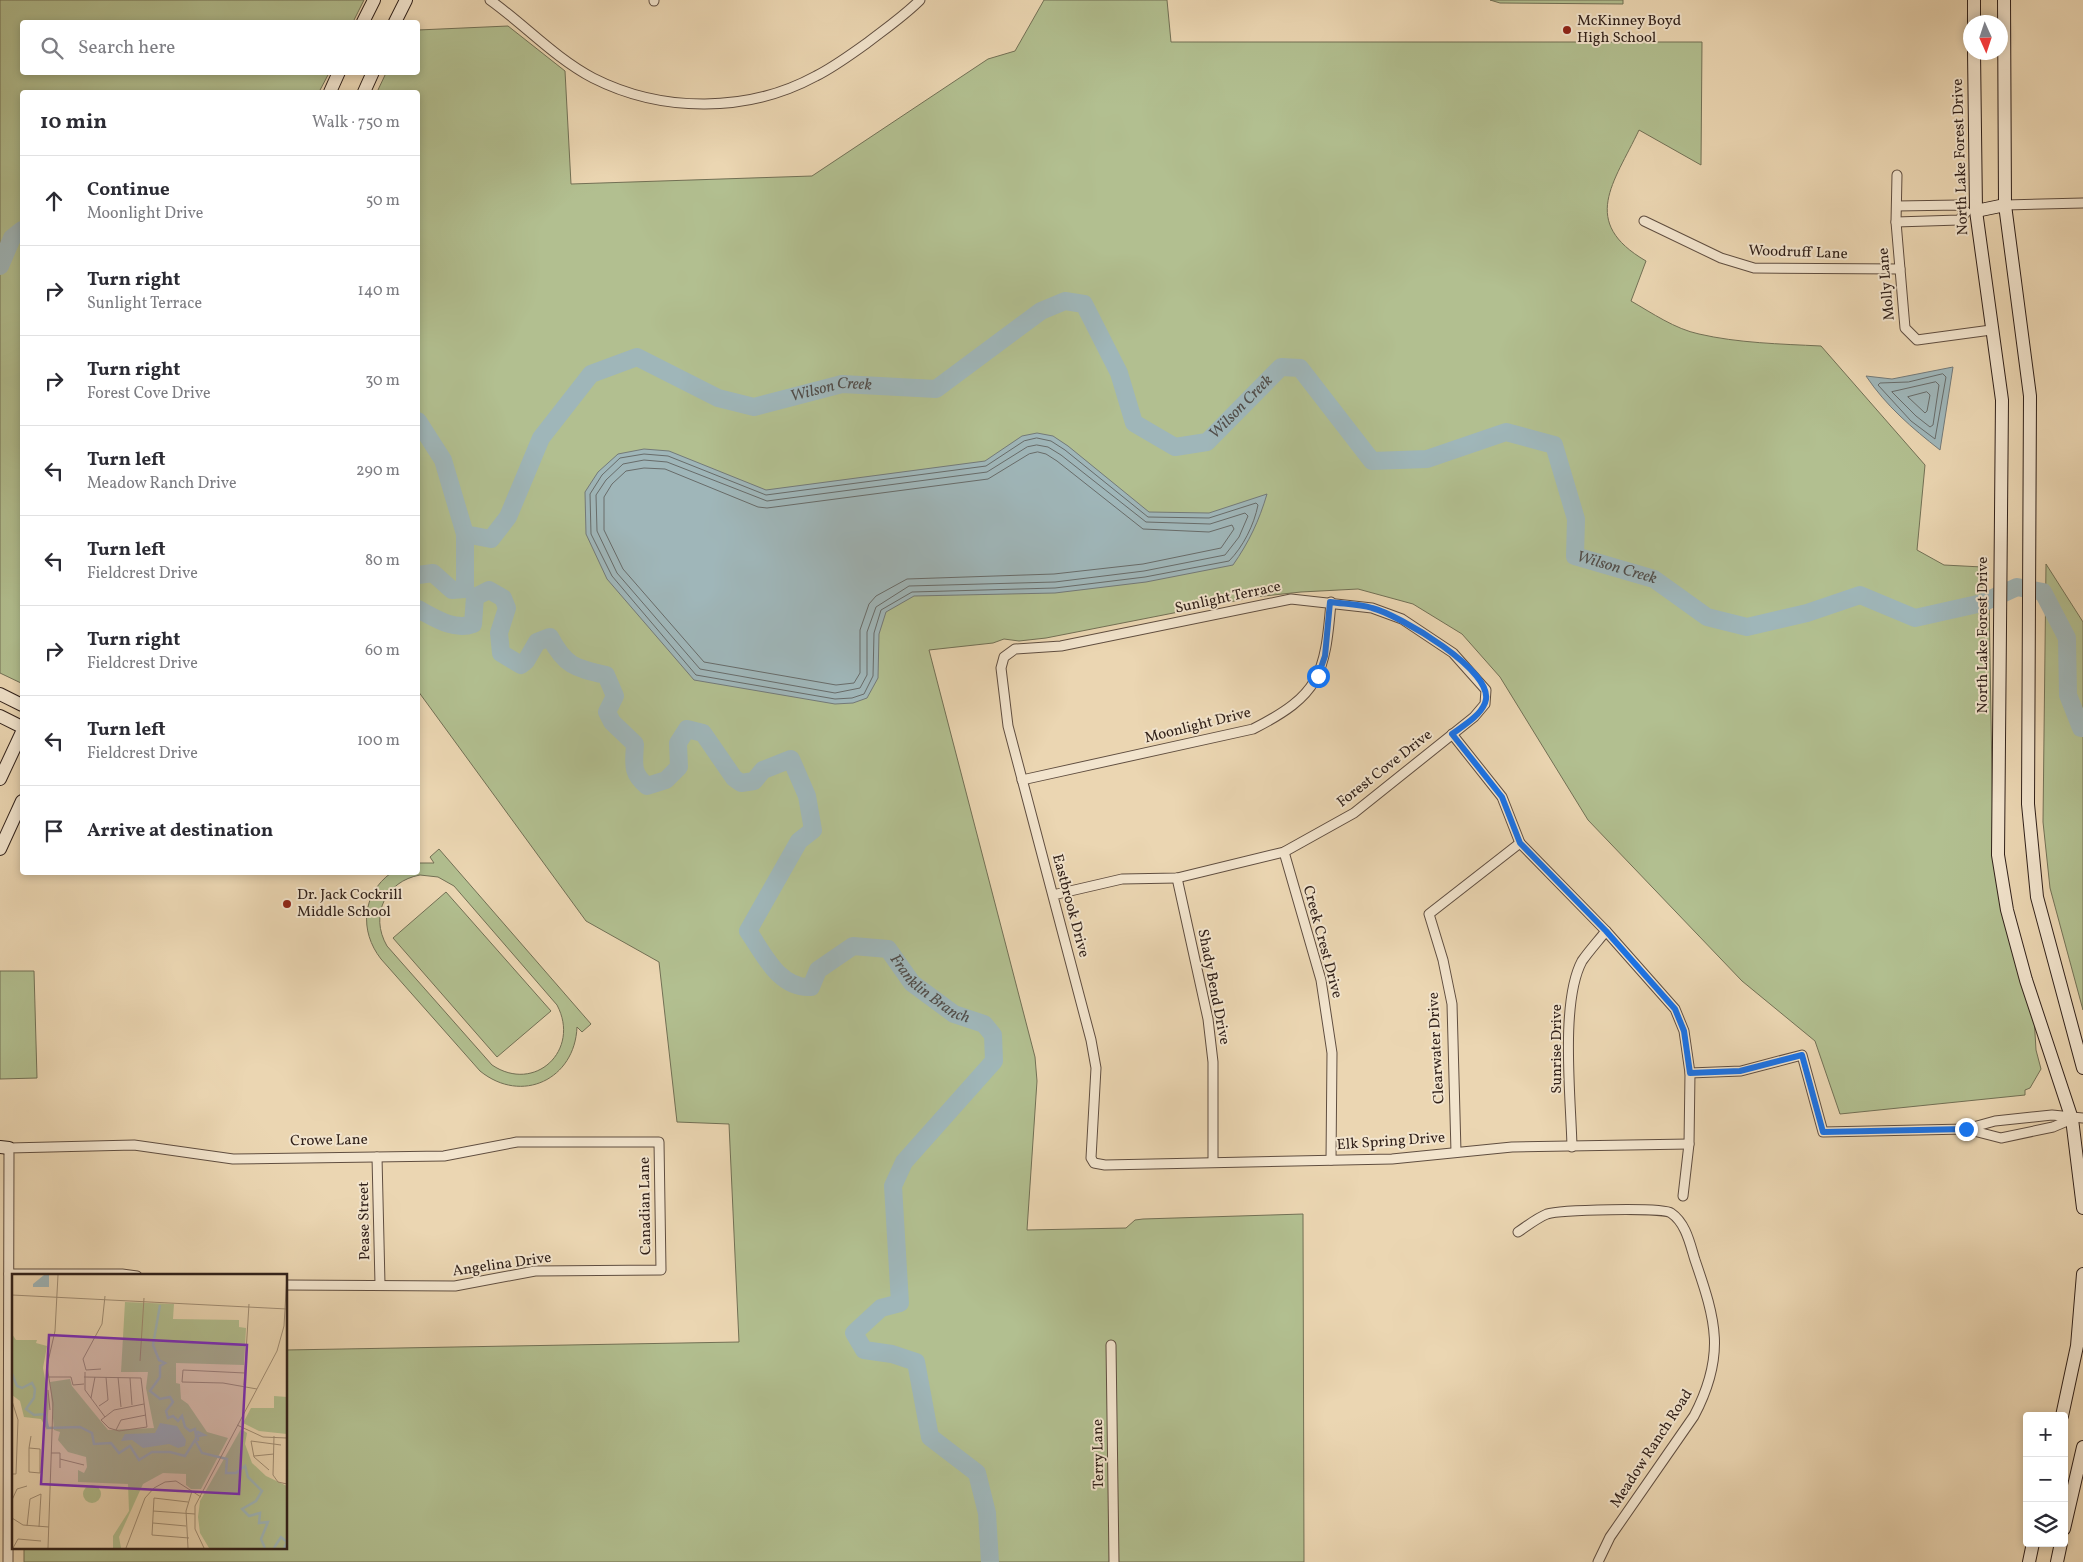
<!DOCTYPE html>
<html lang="en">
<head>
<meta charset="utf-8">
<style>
	body { margin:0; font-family:Vollkorn,serif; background:#f7f7f7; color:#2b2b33 }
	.controls { position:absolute; right:15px; bottom:15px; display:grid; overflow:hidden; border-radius:5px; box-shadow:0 2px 8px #0003 }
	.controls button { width:45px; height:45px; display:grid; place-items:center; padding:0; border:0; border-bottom:1px solid #e1e1e2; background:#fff; color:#2b2b33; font:25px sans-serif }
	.compass { position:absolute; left:1963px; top:15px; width:45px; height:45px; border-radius:50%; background:#fff; box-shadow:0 2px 8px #0003; rotate:177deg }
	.stop { position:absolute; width:15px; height:15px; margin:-11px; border:4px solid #1a73e8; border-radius:50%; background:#fff }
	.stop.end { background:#1a73e8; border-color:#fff; box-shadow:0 1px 5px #0008 }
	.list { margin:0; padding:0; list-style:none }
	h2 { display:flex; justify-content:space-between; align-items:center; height:65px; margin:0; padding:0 20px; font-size:21px }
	h2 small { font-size:16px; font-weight:400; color:#7c7c81 }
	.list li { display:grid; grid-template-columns:32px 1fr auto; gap:15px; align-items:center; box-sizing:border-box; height:90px; padding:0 20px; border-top:1px solid #e1e1e2 }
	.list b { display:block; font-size:19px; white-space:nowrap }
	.list p { margin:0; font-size:16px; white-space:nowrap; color:#7c7c81 }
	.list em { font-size:16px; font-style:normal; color:#7c7c81 }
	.icon { flex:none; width:28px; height:28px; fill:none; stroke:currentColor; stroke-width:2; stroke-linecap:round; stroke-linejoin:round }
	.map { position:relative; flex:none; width:2083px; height:1562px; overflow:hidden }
	.search { position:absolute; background:#fff; box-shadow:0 2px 8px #0003; left:20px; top:20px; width:400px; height:55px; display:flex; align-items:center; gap:12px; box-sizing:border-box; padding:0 18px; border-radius:5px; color:#7c7c81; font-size:19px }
	.panel { position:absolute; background:#fff; box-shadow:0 2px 8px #0003; left:20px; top:90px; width:400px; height:785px; border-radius:5px }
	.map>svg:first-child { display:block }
</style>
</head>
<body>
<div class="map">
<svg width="2083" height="1562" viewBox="0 0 2083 1562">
	<rect width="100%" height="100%" fill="#ebd6b2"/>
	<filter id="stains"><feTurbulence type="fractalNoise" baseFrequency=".004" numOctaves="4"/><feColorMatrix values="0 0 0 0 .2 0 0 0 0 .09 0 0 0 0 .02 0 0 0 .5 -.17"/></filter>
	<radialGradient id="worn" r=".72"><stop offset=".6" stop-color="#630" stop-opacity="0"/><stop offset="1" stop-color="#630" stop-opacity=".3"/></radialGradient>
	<!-- green -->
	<g fill="#b2bf90" stroke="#727055" fill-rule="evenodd">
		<path d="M0,0H364L353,22H22V72L329,73L319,92H22V680L21,683L0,673Z"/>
		<path d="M1044,0H1167L1171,42H1702L1701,165L1639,130C1614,183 1579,222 1646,261L1631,301C1652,313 1675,329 1699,334C1738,343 1780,344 1821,346L1925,465L1917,550L1944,565L1982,567V599L1989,596L1993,837L2034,1016L2036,1050L2041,1069L2030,1088L2025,1090V1095L1840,1114L1815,1041L1742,981L1588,820L1500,677L1462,634L1413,604L1358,589L1301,592L1255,597L1046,638L1019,641L1004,639L993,643L929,650L1035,1057L1037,1081L1027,1230L1126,1228L1135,1220L1143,1219L1303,1214L1304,1562H24V1548H286V1350L739,1342L729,1124L677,1122L659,962L586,921L418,691V92H377L386,73L418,72V30L508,26L565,71L571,184L812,176L988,59L1015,51Z"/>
		<path d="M1490,0H1623V4L1500,3Z"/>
		<path d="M2046,564L2083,622V1010L2050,888L2043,822Z"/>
		<path d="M439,849L591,1024L582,1032L577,1027C575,1079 522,1105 480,1071L381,959C359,931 362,894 391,873L418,872V863H434L430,857ZM420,875L438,877L454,886L557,1005C581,1050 535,1094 492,1065L387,946C369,915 386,881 420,875Z"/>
		<path d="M446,892L551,1011L497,1057L393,938Z"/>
		<path d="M0,971H34L37,1078L0,1079Z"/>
	</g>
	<!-- water -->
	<g fill="#9fb6b9" stroke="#737a79">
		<path d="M1953,367L1940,450C1912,428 1886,406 1866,376L1892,379Z"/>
		<path d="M1037,433L1053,436L1068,446L1149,512L1209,513L1267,494C1259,521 1249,542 1233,565L1146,582L1055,593L914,596L886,612L879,634L878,678L867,698L853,703L835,704L694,680L607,579L586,534L585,492L598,472L618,454L644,449L669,451L766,490L985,461L1022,436Z"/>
	</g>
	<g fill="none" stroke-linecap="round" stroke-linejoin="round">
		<!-- shore -->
		<g stroke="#686c6a" stroke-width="1">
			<path d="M1943,374L1946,377L1935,439L1911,421L1878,385L1880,383L1908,382Z"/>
			<path d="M1936,382L1939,385L1933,425L1930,427L1916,416L1892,392Z"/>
			<path d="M1927,392L1930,395L1927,411L1925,413L1908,397Z"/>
			<path d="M1037,438L1051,441L1065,450L1148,517L1209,518L1256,503L1258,505C1254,525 1243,547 1229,561L1145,577L1055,588L912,592L881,610L874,633L873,676L864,694L852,698L835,699L696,675L612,576L591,534L590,494L602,475L620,458L644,454L668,456L766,495L986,466L1024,441Z"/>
			<path d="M1037,445L1048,447L1061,455L1146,522L1210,524L1245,513L1248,516L1239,537L1225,555L1144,571L1055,582L909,586L876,607L867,632V675L860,688L835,693L700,669L617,573L597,531L596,495L606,480L623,464L644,460L667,462L767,501L987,472L1027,447Z"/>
			<path d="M1038,452L1046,454L1057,461L1143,529L1209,532L1232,525L1234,529L1221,548L1143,564L1054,574L907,579L876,596L869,604L860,630V673L854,683L836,685L704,662L623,569L604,530V497L612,484L626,471L644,468L665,469L758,507L767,508L988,479L1029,454Z"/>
		</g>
		<!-- river -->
		<g stroke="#9fb6b9" stroke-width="18">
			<path d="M0,266L12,238L22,230"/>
			<path id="s1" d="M418,421L443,460L465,534L491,539L508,517L541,438L591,374L637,357L718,398L754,407L842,384L936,389L1041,311L1065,301L1084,304L1119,373L1134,423L1175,447L1207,442L1281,367L1300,368L1372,461L1427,459L1506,432L1554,445L1576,519L1575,556L1654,579L1707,617L1747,627L1807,613L1860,595L1915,618L1982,603L2017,587L2043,592L2067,638L2068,695L2081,728H2083"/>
			<path d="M418,575L433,573L452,590L465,589V534"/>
			<path id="s2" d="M418,609C435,618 454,631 473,624L475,597L489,590L503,598L507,608L499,633L501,653L521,665L526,661L537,642L550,637C565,666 575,668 606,675L615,696L607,712L612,722L635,744C634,764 631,773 647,786L666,780L679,767L678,743L687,729L703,733L734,778L741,783L754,781L763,770L791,759L807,796L813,830L799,841L748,931C764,954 779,989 811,987L818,970L853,946L888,949L912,983L954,1014L984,1024L993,1035L994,1061L904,1162L893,1186L900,1303L881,1308L854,1333L864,1350L892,1354L916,1362L930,1437L977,1473L987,1513L990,1562"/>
		</g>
		<defs>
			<g id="street">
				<path d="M490,0C525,25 555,58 593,78C662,113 748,113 816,76C834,67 850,55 867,43C885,29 904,16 920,0"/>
				<path d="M654,1V0"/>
				<path d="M1897,175L1896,222L1905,328L1917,340L1991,330"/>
				<path d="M2005,205L2083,203"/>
				<path d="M1897,206L1959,205L1966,212"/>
				<path d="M1644,221L1721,258L1754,268L1900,269"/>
				<path d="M1896,222L1959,220L1966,212"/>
				<path d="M1452,734L1502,797L1520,843L1606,931L1675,1009L1684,1031L1690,1073L1689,1144L1683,1196"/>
				<path d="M1022,780L1253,729C1320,695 1325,675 1331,602"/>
				<path d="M1284,852L1321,980L1332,1053L1331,1160"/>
				<path d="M1177,878L1208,1019L1213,1062V1162"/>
				<path d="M1053,895L1122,879L1177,878L1284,852L1354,813L1474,717L1485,704L1486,690L1453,653L1402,619L1372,608L1291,599L1061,646L1015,649L1004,657L1001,668L1008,726L1091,1040L1096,1068L1091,1158L1094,1163L1105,1165L1392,1159L1512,1147L1689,1144"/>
				<path d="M1690,1073L1741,1071L1802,1055L1823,1132L1966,1129L2001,1138L2053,1127L2072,1119"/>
				<path d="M1966,1129L1995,1121L2052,1115L2083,1118"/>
				<path d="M1572,1147C1571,1099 1560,1002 1582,961C1589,951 1598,941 1606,931"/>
				<path d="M1456,1152L1452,1004L1443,960L1429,914L1520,843"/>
				<path d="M377,1157L380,1284"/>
				<path d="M1518,1232C1527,1226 1537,1218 1547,1214C1559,1210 1662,1207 1671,1213C1686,1223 1690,1244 1695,1260C1716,1321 1726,1355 1694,1416L1610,1537L1598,1562"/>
				<path d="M9,1274H122L137,1276"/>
				<path d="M1111,1345L1114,1562"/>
				<path d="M8,1562L9,1148L134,1145L233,1159L444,1156L517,1142H659L661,1270L535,1271L455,1286L286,1285"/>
			</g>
			<g id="secondary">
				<path d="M2004,0L2005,205L2030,396L2028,804L2037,897L2083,1068"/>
				<path d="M363,22L374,0"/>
				<path d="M395,22L406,0"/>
				<path d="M1974,22V0"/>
				<path d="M1974,52L1976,211L2002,400L1998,855L2007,910L2026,980L2072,1119L2083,1208"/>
				<path d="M330,92L339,72"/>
				<path d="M364,92L373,72"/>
				<path d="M1976,211L2005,205"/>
				<path d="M0,694L22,705"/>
				<path d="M0,716L22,727"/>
				<path d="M0,779L22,732"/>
				<path d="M0,849L22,801"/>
				<path d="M0,1147L9,1148"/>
				<path d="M2062,1416L2077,1346L2083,1274"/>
				<path d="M2064,1529L2083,1447"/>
				<path d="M2029,1562L2033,1543"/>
				<path d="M2057,1562L2061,1543"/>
			</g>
		</defs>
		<!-- street casing -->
		<use href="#street" stroke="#604e40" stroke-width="11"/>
		<!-- secondary casing -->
		<use href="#secondary" stroke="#31211a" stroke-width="14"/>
		<!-- street -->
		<use href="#street" stroke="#f2e4cd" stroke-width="9"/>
		<!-- secondary -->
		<use href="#secondary" stroke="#f2e4cd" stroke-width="12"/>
	</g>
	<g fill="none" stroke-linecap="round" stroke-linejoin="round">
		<!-- route -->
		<path stroke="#1a73e8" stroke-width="6" d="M1318,676L1325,656L1330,602C1344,604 1359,604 1372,608C1397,614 1498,672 1485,703C1480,716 1463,726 1452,734L1502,797L1520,843L1606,931L1675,1009L1684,1031L1690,1073L1740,1071L1802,1055L1823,1132L1966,1129"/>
	</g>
	<!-- markers -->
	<g fill="#8f2418" stroke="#f2e4cd" stroke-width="2">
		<circle cx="1567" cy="30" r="5"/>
		<circle cx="287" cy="904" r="5"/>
	</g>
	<g text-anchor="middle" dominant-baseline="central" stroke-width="4" stroke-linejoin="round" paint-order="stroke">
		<!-- poi labels -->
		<g font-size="15" fill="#31211a" stroke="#f2e4cd" text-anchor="start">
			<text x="1577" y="21">McKinney Boyd<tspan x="1577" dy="17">High School</tspan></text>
			<text x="297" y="895">Dr. Jack Cockrill<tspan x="297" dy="17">Middle School</tspan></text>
		</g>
		<!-- street labels -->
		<g font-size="15" fill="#31211a" stroke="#f2e4cd">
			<text transform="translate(1961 157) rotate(-92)">North Lake Forest Drive</text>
			<text transform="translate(1798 253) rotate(2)">Woodruff Lane</text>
			<text transform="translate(1887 284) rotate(-95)">Molly Lane</text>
			<text transform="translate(1228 598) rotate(-12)">Sunlight Terrace</text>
			<text transform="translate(1983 635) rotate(-90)">North Lake Forest Drive</text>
			<text transform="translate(1198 726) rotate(-14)">Moonlight Drive</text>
			<text transform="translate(1385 769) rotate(-38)">Forest Cove Drive</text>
			<text transform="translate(1070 906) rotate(75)">Eastbrook Drive</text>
			<text transform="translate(1322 942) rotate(75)">Creek Crest Drive</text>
			<text transform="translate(1213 987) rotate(79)">Shady Bend Drive</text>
			<text transform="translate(1437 1048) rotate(-93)">Clearwater Drive</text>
			<text transform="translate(1557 1049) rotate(-90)">Sunrise Drive</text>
			<text transform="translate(329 1141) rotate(-1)">Crowe Lane</text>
			<text transform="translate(1391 1142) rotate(-4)">Elk Spring Drive</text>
			<text transform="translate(646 1206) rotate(-91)">Canadian Lane</text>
			<text transform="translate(365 1221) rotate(-91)">Pease Street</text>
			<text transform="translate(502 1265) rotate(-8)">Angelina Drive</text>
			<text transform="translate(1652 1449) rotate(-57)">Meadow Ranch Road</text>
			<text transform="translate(1099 1454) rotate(-91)">Terry Lane</text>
		</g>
		<!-- water labels -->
		<g font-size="16" font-style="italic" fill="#524e4a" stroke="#f2e4cd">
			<text stroke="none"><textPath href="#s1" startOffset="601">Wilson Creek</textPath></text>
			<text stroke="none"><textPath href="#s1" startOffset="1141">Wilson Creek</textPath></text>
			<text stroke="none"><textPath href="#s1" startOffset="1680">Wilson Creek</textPath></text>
			<text stroke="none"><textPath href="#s2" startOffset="1098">Franklin Branch</textPath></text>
		</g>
	</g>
	<!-- overview -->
	<g transform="translate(12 1274)">
		<rect width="275" height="275" fill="#ebd6b2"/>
		<path d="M113,28L162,30L161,45L227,46V53L234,54L232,91L164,89V109L168,110L169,125L176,130L195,158L216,164L189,215H179L174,211V200L151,199L131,210L107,263L109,274H101V262L117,237L116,210L66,208V196L72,199L75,193L74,183L56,178L46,166L48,158L42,156L38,108L58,105L60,112L96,156L142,154L134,114L136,98H109ZM0,60L4,66H25L24,69L35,72L31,94L37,125L35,156L29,145L12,143L8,127L0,121ZM262,122L275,123V160L247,157L231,149L239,134H262ZM229,155L235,159L233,170L240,189L254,202L275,212V274H197L188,259L186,243L188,227ZM71 220a9 9 0 1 1 18 0a9 9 0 1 1-18 0Z" fill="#b2bf90"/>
		<path d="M32,1H37V13H21V10ZM148,149L165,152L174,166L173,172L166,174L157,170L131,174L120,166L109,167L113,160L143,159Z" fill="#9fb6b9"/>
		<path fill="none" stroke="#9fb6b9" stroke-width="2.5" d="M148,31L141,71L147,86L153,89L148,92V103L138,117L148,125L158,123L161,128L154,137L156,144L161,142L166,147L170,142L173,153L178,157L183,155L184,162L186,158L192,161L186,162V167M0,100L5,112L10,114L20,109L23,115L22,124L14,135L22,141L33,140L36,154L68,153L80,159L82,170L99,169L107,179L118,172L127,186L140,178H158L173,182L183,166L190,179L215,185L214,199H224L233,192L236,203L250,217L244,227L230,235L237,242L248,239L247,249L256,248L249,265L253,274M262,274L269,263L275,268L272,274"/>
		<path fill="none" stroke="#a18e75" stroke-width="1" d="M0,21L275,35M128,87L132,24M89,95L74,96L71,85L90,50L93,22M73,98V116L93,143M233,99L171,96L170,108L211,109L245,115M36,103H59L61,111L72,110M72,103L129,104L135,153L107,157L97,154L89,146L102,136L132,130M106,103L109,133M118,104L120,131M232,111L237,30M36,116L38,136M79,124L83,103M0,127L6,146L4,200H0M87,132L96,126L94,103M225,151L251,163L275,164M104,156L109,146L134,141M262,162L261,201L266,208L275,210M17,174L28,175V199L17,198V174L19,162M39,179H48V194M242,182L262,180M48,185L72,191M257,196L242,183L239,167L269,171M0,226L5,215L15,212M176,228L142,224L140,261L177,264M141,237L183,240M0,244L11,251L37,253M141,249L174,252M15,252L18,225L29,220L27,253M1,274L6,265L29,267M36,274L41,129L35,92L43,57L46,1M114,274L133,224L142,214L153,208L164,207L189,223M176,274L174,237L180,217M192,274L183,255V232L265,77L272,52L275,1"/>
		<path fill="#7b2cbf" fill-opacity="0.15" stroke="#7b2cbf" stroke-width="2.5" d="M37,61L235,71L227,220L29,210Z"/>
		<rect width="275" height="275" fill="none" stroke="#31211a" stroke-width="2.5"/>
	</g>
	<rect width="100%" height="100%" filter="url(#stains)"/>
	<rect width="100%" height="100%" fill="url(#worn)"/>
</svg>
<div class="controls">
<button>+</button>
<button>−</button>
<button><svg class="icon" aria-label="layers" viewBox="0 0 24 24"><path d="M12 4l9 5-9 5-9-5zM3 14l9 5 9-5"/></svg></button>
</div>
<svg class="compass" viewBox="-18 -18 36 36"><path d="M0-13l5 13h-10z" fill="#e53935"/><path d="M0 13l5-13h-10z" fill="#7c7c81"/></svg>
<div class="stop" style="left:1318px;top:676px"></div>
<div class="stop end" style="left:1966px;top:1129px"></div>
<div class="search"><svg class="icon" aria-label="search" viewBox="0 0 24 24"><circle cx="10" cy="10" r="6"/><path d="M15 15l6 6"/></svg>Search here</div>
<section class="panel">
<h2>10 min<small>Walk · 750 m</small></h2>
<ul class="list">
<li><svg class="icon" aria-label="ahead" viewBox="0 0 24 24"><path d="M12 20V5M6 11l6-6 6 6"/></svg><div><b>Continue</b><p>Moonlight Drive</p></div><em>50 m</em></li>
<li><svg class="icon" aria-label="right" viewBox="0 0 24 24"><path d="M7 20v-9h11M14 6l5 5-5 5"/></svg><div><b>Turn right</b><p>Sunlight Terrace</p></div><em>140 m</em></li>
<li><svg class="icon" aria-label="right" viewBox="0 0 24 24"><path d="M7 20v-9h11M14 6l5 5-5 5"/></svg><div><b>Turn right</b><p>Forest Cove Drive</p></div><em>30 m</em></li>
<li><svg class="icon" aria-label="left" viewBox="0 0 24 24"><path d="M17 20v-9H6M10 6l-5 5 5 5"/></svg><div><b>Turn left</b><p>Meadow Ranch Drive</p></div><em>290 m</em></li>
<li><svg class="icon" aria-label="left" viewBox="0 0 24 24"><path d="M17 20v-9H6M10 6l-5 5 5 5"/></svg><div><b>Turn left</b><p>Fieldcrest Drive</p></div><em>80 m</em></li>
<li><svg class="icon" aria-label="right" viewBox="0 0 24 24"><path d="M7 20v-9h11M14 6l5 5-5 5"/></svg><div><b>Turn right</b><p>Fieldcrest Drive</p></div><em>60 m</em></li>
<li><svg class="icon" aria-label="left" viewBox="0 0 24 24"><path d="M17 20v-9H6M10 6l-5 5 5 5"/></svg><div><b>Turn left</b><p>Fieldcrest Drive</p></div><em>100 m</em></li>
<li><svg class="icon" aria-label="arrive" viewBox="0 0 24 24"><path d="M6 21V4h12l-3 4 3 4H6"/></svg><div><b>Arrive at destination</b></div></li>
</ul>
</section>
</div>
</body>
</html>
